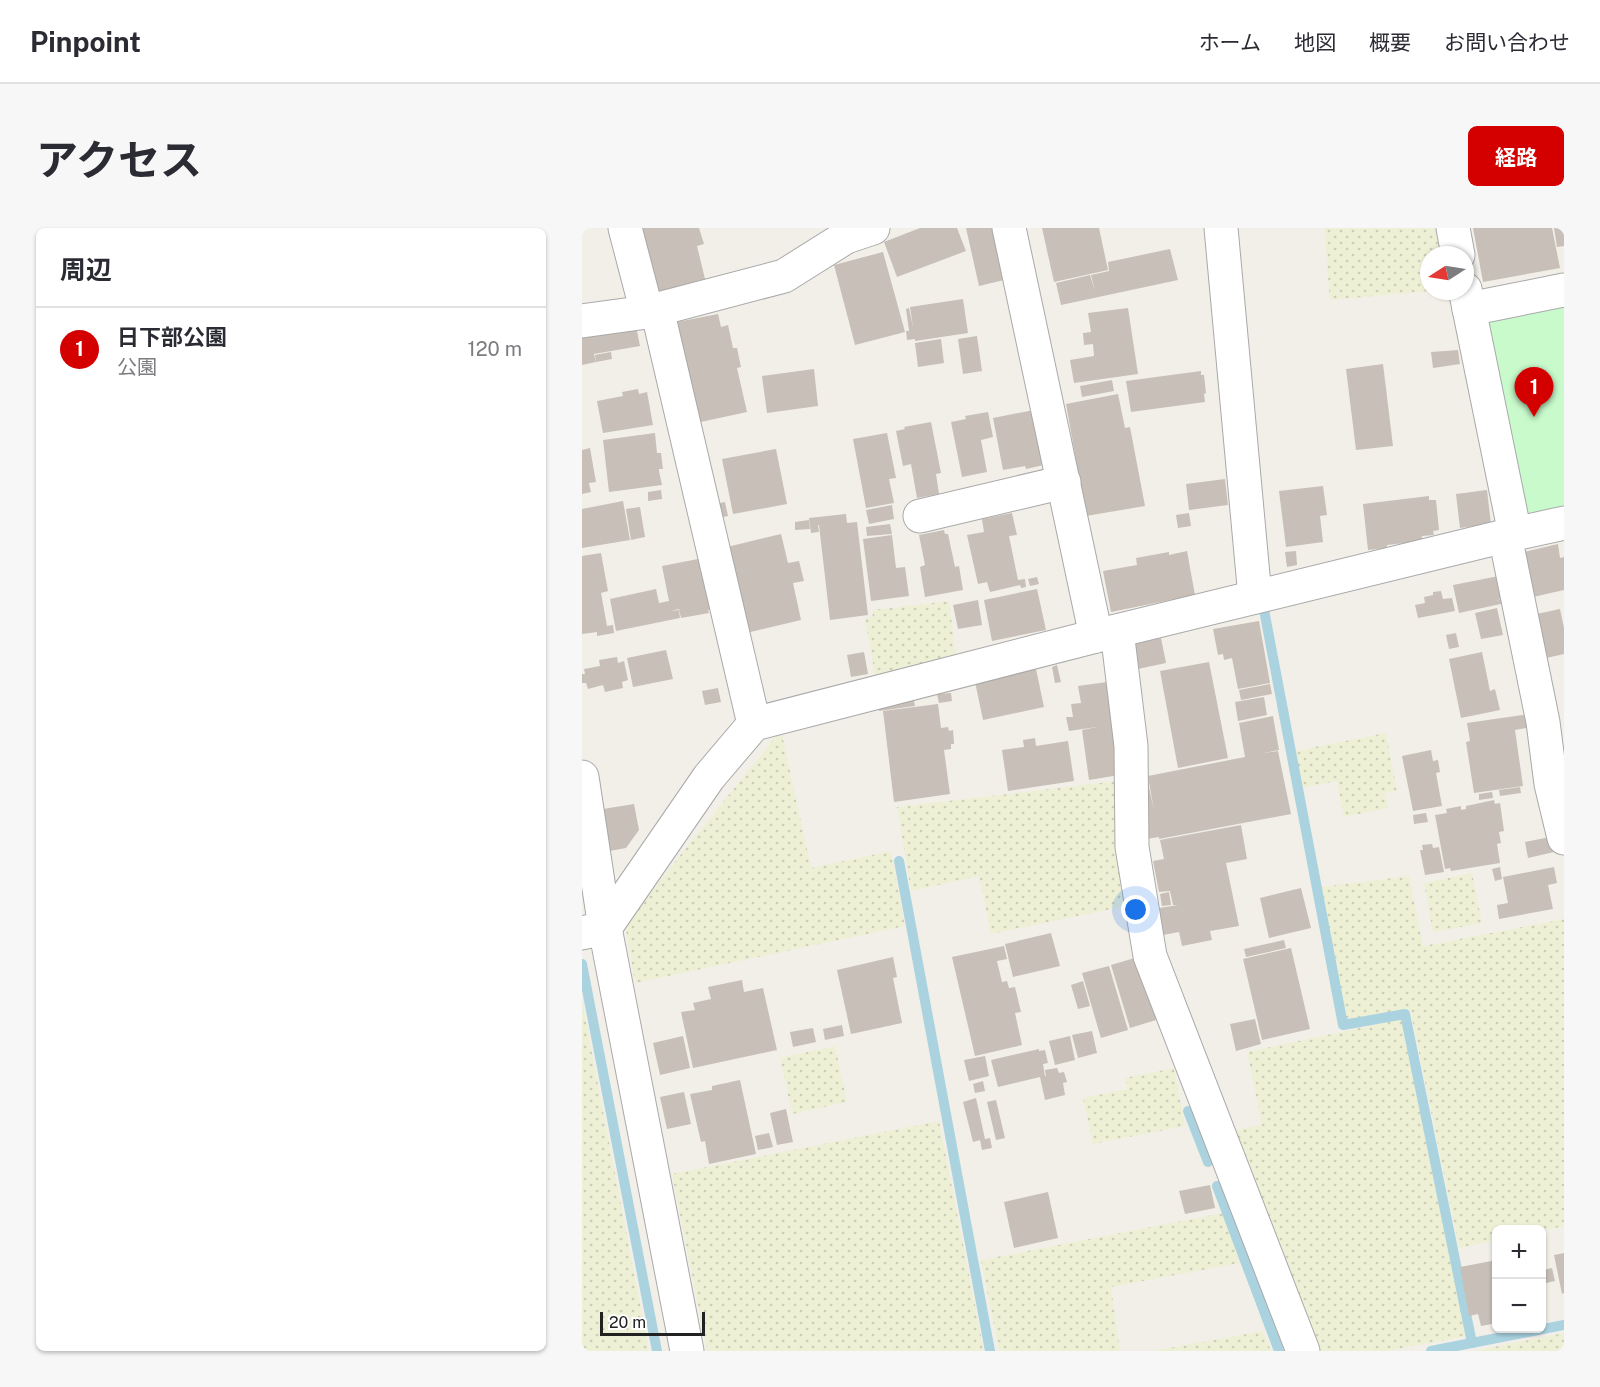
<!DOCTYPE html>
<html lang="ja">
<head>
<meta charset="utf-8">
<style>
	body { margin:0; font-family:"Public Sans","Noto Sans JP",sans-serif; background:#f7f7f7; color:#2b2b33 }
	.controls { position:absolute; right:18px; bottom:18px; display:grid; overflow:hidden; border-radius:9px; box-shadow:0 2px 4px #0004 }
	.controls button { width:54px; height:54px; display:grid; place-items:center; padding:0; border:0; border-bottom:2px solid #e1e1e2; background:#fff; color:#2b2b33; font:30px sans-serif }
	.compass { position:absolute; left:838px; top:18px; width:54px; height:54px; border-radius:50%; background:#fff; box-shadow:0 2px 4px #0004; rotate:258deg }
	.scale { position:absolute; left:18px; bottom:15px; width:105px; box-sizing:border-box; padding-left:6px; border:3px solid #222; border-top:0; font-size:16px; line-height:21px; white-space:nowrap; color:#222; -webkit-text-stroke:4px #fff; paint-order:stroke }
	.you { position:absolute; left:554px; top:682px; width:21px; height:21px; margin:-15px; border:4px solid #fff; border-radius:50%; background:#1a73e8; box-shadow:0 0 0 9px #1a73e833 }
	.badge { display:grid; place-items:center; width:39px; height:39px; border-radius:50%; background:#d40000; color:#fff; font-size:20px; font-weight:700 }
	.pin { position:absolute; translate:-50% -50px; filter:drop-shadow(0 2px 3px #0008) }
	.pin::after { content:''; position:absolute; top:32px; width:21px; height:18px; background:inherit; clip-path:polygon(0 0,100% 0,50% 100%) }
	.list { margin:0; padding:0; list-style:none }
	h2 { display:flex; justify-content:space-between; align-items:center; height:78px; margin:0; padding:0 24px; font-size:26px }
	h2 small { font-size:20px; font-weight:400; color:#7c7c81 }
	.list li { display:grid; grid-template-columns:39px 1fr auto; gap:18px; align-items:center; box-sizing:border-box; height:84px; padding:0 24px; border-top:2px solid #e1e1e2 }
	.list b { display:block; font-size:22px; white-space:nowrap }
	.list p { margin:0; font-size:20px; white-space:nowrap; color:#7c7c81 }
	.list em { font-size:20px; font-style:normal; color:#7c7c81 }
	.map { position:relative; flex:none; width:982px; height:1123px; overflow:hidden; border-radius:9px }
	header { display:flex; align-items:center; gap:36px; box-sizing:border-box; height:84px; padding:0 30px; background:#fff; border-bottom:2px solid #e1e1e2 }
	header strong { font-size:28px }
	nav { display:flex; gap:33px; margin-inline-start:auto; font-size:21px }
	.intro { display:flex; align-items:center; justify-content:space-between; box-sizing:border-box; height:144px; padding:0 36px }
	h1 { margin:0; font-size:42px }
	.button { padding:15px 27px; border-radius:9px; background:#d40000; color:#fff; font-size:21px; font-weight:700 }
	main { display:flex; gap:36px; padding:0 36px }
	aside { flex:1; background:#fff; border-radius:9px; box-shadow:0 2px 4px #0004 }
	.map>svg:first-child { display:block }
</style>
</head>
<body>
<header>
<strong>Pinpoint</strong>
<nav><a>ホーム</a><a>地図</a><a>概要</a><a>お問い合わせ</a></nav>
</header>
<div class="intro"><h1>アクセス</h1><a class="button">経路</a></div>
<main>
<aside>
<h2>周辺<small></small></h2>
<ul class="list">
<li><span class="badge">1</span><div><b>日下部公園</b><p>公園</p></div><em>120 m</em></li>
</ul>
</aside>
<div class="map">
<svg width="982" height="1123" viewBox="0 0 982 1123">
	<defs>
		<pattern id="farmland-dots" width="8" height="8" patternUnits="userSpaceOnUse" patternTransform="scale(1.5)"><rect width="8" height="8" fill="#eef0d5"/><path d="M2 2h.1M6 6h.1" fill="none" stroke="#ccceb7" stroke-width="1.8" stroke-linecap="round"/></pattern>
	</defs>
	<rect width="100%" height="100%" fill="#f2efe9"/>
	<!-- farmland -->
	<g fill="url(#farmland-dots)">
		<path d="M742,0H857L862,27H847V63L748,72Z"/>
		<path d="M367,373L374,428L293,447L283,390L291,389L290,382Z"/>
		<path d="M199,502L229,640L309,623L323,698L53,755L43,696Z"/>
		<path d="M804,505L815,563L803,565L806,580L762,589L755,553L720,560L713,523Z"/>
		<path d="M543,552L554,676L409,706L397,648L329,663L315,579Z"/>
		<path d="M890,645L900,695L851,704L842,655Z"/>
		<path d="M827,648L841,718L982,691V998L960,1003V1002H915L914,1012L877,1020L828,781L764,793L739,659Z"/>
		<path d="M0,773L67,1123H0Z"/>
		<path d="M820,791L884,1108L805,1123H732L649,903L680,897L665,824Z"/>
		<path d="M253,818L265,874L210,886L198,830Z"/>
		<path d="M592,840L603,898L511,916L501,870L545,861L543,850Z"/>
		<path d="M357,893L402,1123H125L90,946Z"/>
		<path d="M641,985L658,1035L529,1059L538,1123H417L399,1032Z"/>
		<path d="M681,1103L689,1123H570Z"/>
		<path d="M982,1105V1123H892Z"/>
	</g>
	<!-- park -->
	<path fill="#c8facc" d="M982,76V279L940,289L905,99L913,90Z"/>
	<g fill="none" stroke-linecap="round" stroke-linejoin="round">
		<!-- stream -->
		<g stroke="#aad3df" stroke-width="10">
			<path d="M682,382L761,797L823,786L890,1115"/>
			<path d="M317,633L408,1123"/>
			<path d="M0,736L75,1123"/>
			<path d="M606,883L626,934"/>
			<path d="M635,958L697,1123"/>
			<path d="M849,1123L982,1097"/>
		</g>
	</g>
	<!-- building -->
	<g fill="#c7bfb8">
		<path d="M57,0H117L122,16L115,18L123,51L75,64Z"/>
		<path d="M338,0H375L384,23L315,49L302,14Z"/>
		<path d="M384,0H411L422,52L397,58Z"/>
		<path d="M460,0H517L526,42L472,54Z"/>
		<path d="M891,0H970L978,40L901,54Z"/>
		<path d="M972,0H982V18L975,19Z"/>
		<path d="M588,21L596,52L479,77L474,55L508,47L513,63L509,47L527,43L526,34Z"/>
		<path d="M301,24L323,104L273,117L252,37Z"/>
		<path d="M381,71L386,105L333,113V111L325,112L324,103H327L324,81L327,80L331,99L328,79Z"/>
		<path d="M546,80L556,146L492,155L488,132L512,128L511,116L502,117L501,105L509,104L506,85Z"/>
		<path d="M136,86L139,99L146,97L151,120H155L159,139L155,140L165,184L114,195L95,94Z"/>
		<path d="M54,98L58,118L12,126L14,134L0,137V107Z"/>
		<path d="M395,108L400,143L381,146L376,111Z"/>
		<path d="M359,111L362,135L336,139L333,115Z"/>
		<path d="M876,122L878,136L851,140L849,124Z"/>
		<path d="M29,124L30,131L14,134L13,127Z"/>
		<path d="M801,136L811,218L774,222L764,141Z"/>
		<path d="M232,141L236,178L185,185L180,148Z"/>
		<path d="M619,143V147H622L624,165L622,166L623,174L549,184L544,153Z"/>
		<path d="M530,152L532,163L500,169L498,158Z"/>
		<path d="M56,161L57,166L65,164L71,197L21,205L15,173L41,168L40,164Z"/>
		<path d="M536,166L543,200L548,199L563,278L504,288L484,176Z"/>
		<path d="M452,182L462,237L444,241L443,238L421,242L411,190Z"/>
		<path d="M406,184L411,209L399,212L405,244L380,249L369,194L384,191L383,188Z"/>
		<path d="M349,194L359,245L354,246L357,266L335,270L329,236L321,238L314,203L323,201L322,199Z"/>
		<path d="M73,205L75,225H79L81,241H77V243L80,257L27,264L21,212Z"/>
		<path d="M305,205L314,250L307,251L312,275L284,280L271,211Z"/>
		<path d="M8,220L14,254L7,255L9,264L0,266V222Z"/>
		<path d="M194,221L205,276L151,286L140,231Z"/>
		<path d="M643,251L646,277L607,282L604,256Z"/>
		<path d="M741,258L745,287L738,288L741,314L704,319L697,263Z"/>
		<path d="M79,262L80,271L66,273V264Z"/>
		<path d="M905,262L909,296L878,300L874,266Z"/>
		<path d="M847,268V272H854L857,302L851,303L852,307L840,308V313L805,317V320L786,322L781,276Z"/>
		<path d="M41,273L48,312L0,320V281Z"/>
		<path d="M143,274L146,288L136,290L133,276Z"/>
		<path d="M310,277L312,291L287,296L284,282Z"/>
		<path d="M58,279L63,309L49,312L44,281Z"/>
		<path d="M430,285L435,307L427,308L436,352L443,351L444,359L439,360L438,357L408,364L405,354L396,356L385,307L402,304L400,291Z"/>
		<path d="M607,285L609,298L596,300L594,287Z"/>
		<path d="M264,286L265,295L275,294L286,387L248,392L237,297H236L237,304L229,305L227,290Z"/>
		<path d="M227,292L228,301L213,302V294Z"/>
		<path d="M308,296L310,306L285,308L284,299Z"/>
		<path d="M362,302L363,306H366L373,339L377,338L381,362L343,369L338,339L343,337L337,307Z"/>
		<path d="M199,306L206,335L217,333L222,353L211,355L219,392L164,405L145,319Z"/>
		<path d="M310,307L314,340L323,339L327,368L289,373L281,311Z"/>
		<path d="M976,316L978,330L982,329V362L951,369L942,324Z"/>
		<path d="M605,323L613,367L529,384L521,343L555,337L554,330L587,324V327Z"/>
		<path d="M714,323L715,337L705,339L703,324Z"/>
		<path d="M19,325L26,363L19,365L25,398L31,397L32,405L15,408V404L0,406V328Z"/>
		<path d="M116,331L119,344L124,343L131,381L126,382L127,385L99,390L97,381L88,383L97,382L98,390L34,403L28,371L74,361L77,375L87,373L80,338Z"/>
		<path d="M922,347L926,369L913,373L927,370L928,374L877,385L871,357Z"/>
		<path d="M455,349L457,356L448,358L446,351Z"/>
		<path d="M455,361L464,402L410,413L402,372Z"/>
		<path d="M859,363L861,371L870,370L873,383L836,390L833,377L843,375L842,369L851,367V364Z"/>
		<path d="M396,372L400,397L376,401L371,377Z"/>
		<path d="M915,380L921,407L899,411L893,385Z"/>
		<path d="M978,381L982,400V426L960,431L950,387Z"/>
		<path d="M677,393L688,455L656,461L650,430L642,432L641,426L636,427L631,401Z"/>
		<path d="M874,405L877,419L867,421L864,407Z"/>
		<path d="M579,410L584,435L551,442L553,415Z"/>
		<path d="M84,422L91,451L51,459L45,430Z"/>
		<path d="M282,424L286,446L269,449L265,427Z"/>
		<path d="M900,424L908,463L913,461L918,482L879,490L867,431Z"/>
		<path d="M35,429L36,435L42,433L46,452L40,454L41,460L23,464L21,457L6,461L4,455H0V446H3L2,441L18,438L17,432Z"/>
		<path d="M627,434L646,530L596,540L578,443Z"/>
		<path d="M475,437L479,454L473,455L470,439Z"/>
		<path d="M454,441L462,479L401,492L393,454Z"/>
		<path d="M525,454L543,546L507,552L500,502L515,499L487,503L484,489H491L489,476L499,475L496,458Z"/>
		<path d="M688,456L690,466L659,472L657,462Z"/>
		<path d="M136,460L139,474L123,477L120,463Z"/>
		<path d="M369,465L370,473L357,475L355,466Z"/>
		<path d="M331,467L333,478L297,483L296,475Z"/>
		<path d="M682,469L685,487L656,493L653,474Z"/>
		<path d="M356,476L359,500L366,499L367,503L371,502L372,516H369V521L362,522L368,566L312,574L301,483Z"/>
		<path d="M948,486L950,499L933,502L941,558L892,565L884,514L888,513L885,495Z"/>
		<path d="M691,488L697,522L682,525L696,523L709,586L577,611V609L558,612L565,549L572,583L566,548L663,529L657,495Z"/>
		<path d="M453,510L454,518L486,513L492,553L426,563L420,522L442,519L441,512Z"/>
		<path d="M849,522L851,533L856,532L858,544L854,545L860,578L831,583L820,528Z"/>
		<path d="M938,559L939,565L918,568L917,562Z"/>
		<path d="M910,564L911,570L897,572V566Z"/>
		<path d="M912,572L913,576L918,575L922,603L917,604L919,615L915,616L918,635L869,643L868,640L863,641L853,587L865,585L864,581L879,578V582L884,581V578Z"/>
		<path d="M52,576L57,602L44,620L22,624L15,582Z"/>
		<path d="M844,585L846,594L832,596L831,587Z"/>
		<path d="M659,597L665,631L644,635L657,698L628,703L630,712L600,718L597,704L576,708L571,681L596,677H591L588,663L577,664L571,633L582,631L578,612Z"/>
		<path d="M968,609L972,624L946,630L943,614Z"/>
		<path d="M850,616L851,620L857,619L862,644L843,647L838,622H841L840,617Z"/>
		<path d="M918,639L920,651L913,653L910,641Z"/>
		<path d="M972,639L975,655L966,657L971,681L917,691L915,677L926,675L921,649Z"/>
		<path d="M719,660L729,700L687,710L678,670Z"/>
		<path d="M587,664L589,677L580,678L578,666Z"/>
		<path d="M469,705L478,738L431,749L423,716Z"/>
		<path d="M702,712L704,720L664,729L662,721Z"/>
		<path d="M422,718L425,731L415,733L420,754L425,753L427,760L433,759L439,784L433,785L440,817L393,828L370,729Z"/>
		<path d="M709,720L728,801L680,812L661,731Z"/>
		<path d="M311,729L315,749L311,750L320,795L269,806L255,742Z"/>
		<path d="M556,729L574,792L548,800L529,737Z"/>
		<path d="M527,738L546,802L519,810L500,745Z"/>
		<path d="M160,752L162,764L181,760L195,822L111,840L99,784L113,782L111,775L129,771L126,759Z"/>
		<path d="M501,753L508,778L496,781L489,757Z"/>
		<path d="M673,791L679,816L654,823L648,796Z"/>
		<path d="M260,797L262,808L243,812L241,801Z"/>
		<path d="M231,800L234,814L211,819L208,804Z"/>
		<path d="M510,803L515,825L496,830L490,807Z"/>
		<path d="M101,808L108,840L78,847L71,815Z"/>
		<path d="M488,808L493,832L473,837L467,813Z"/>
		<path d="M457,821V823L463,822L466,835L461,836L463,848H464L463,842L475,840L477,845L482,844L485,854L481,855L483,867L463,872L458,849L416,859L409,832Z"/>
		<path d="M403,828L407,848L387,853L382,832Z"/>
		<path d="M158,852L174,926L127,936L123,913L119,914L108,866L130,862V858Z"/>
		<path d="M401,853L403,863L393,865L391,856Z"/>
		<path d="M102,864L109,896L85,901L78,869Z"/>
		<path d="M394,870L403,911L408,910L410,920L400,922L398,912L391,914L381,874Z"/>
		<path d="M414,872L423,910L414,912L405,874Z"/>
		<path d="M204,881L211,914L195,917L188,885Z"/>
		<path d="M187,905L191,919L176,922L173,908Z"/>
		<path d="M628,957L633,980L603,986L597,963Z"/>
		<path d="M466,964L476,1010L432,1020L422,974Z"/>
		<path d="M982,1025V1065L980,1066L972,1027Z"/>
		<path d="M915,1032V1095L899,1098L896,1086L887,1088L878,1039Z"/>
		<path d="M970,1040L973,1053L964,1055L961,1042Z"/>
	</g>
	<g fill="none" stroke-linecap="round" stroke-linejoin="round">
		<defs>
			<g id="minor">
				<path d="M43,0L65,84"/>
				<path d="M427,0L514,408"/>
				<path d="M639,0L673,369"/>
				<path d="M871,0L876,27"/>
				<path d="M883,61L933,306"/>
				<path d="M75,81L172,496"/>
				<path d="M887,81L982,62"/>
				<path d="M0,93L65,84L202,48L264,9L291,0"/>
				<path d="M338,288L482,254"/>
				<path d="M923,308L961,494L969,556L982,610"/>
				<path d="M535,403L549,518L550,619L568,728L721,1123"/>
				<path d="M0,549L23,700L105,1123"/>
				<path d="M0,705L23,700L127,549L172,496L514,408L923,308L982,295"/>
			</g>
		</defs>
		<!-- minor casing -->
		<use href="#minor" stroke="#a9a9a9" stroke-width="35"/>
		<!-- minor -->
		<use href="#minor" stroke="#fff" stroke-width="33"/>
	</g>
</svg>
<div class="controls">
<button>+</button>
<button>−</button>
</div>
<svg class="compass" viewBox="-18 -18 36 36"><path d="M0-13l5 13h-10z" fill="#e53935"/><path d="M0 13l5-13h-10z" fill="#7c7c81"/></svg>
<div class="scale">20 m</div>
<div class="you"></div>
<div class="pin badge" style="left:952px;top:189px">1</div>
</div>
</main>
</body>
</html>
